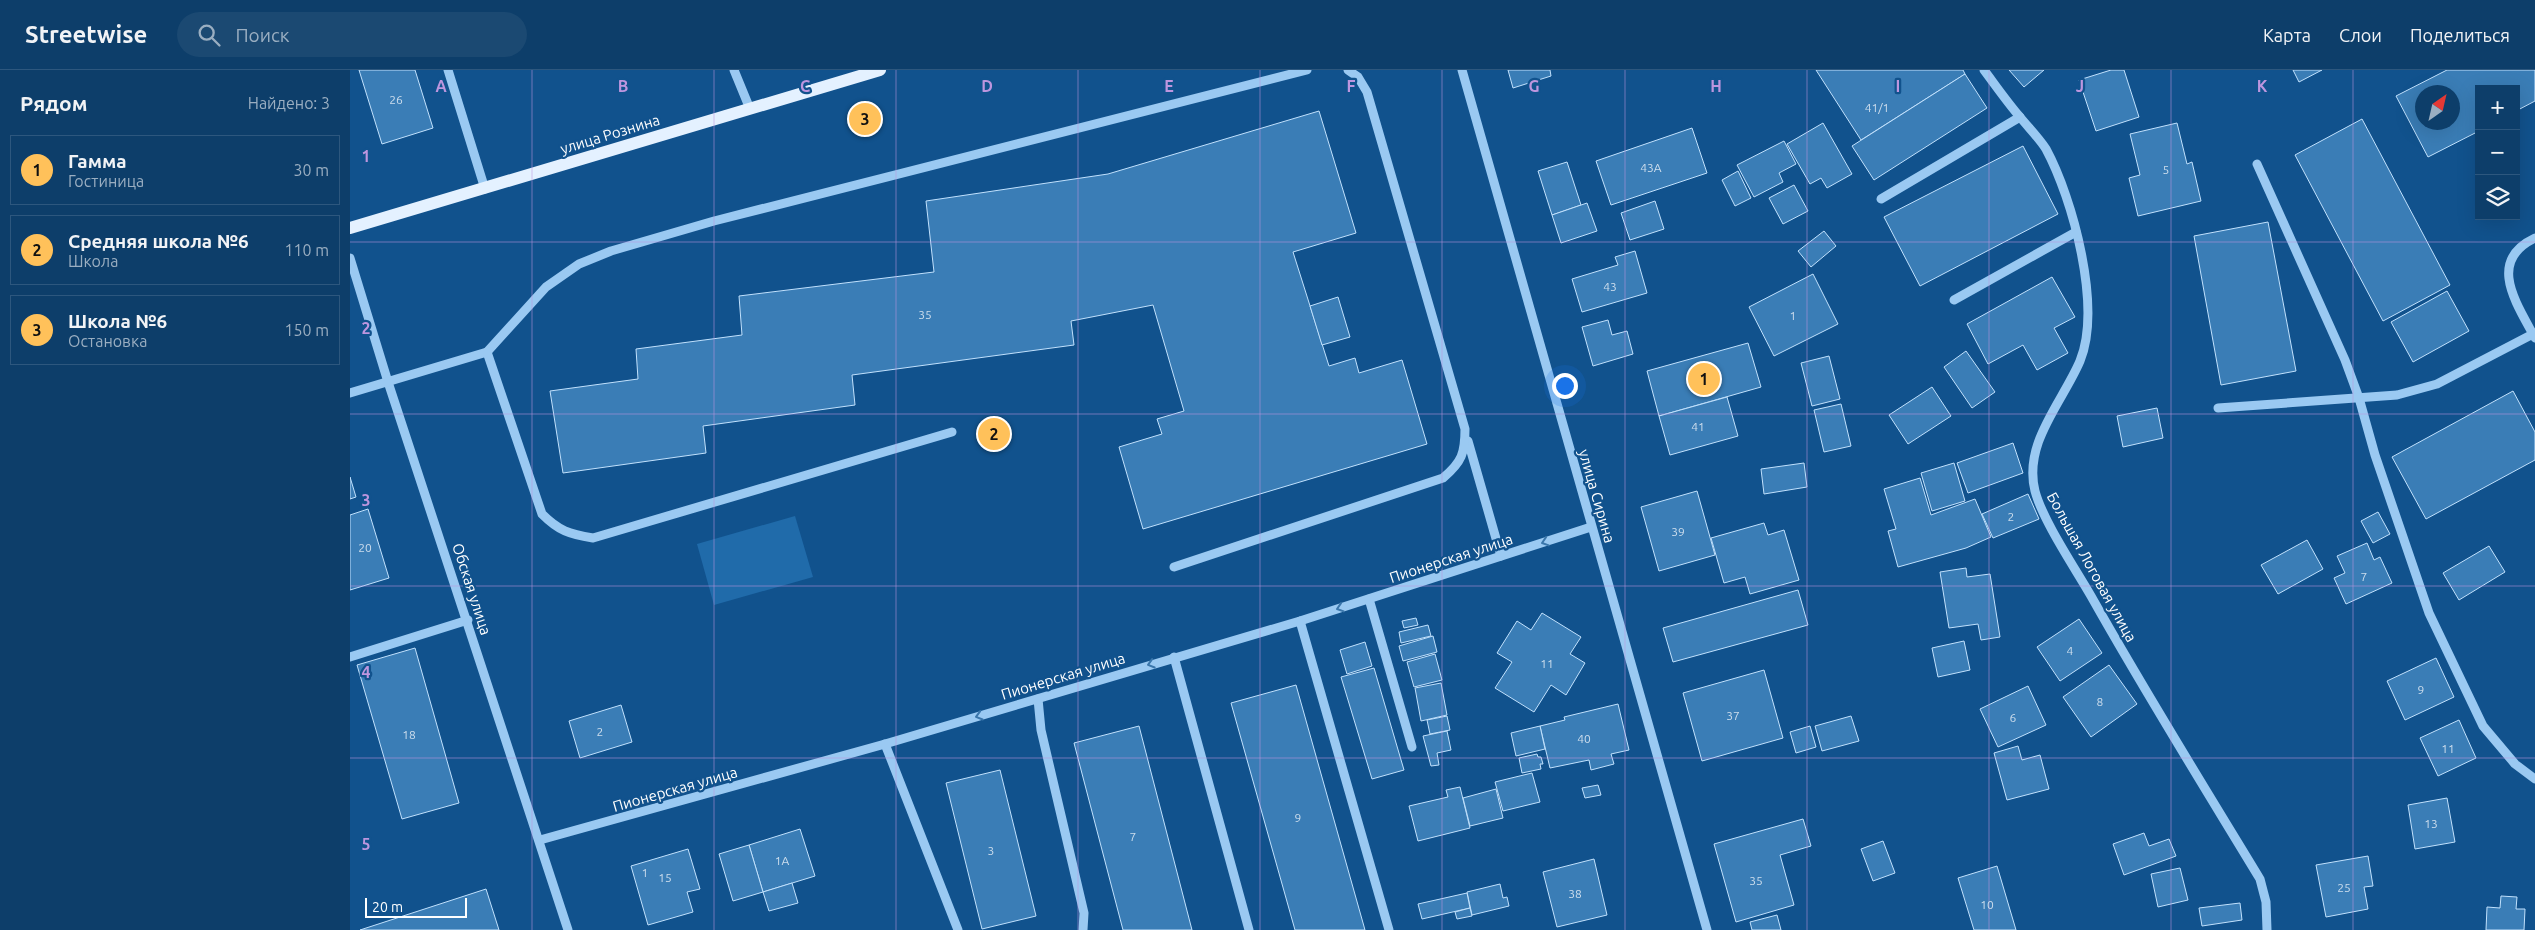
<!DOCTYPE html>
<html lang="ru">
<head>
<meta charset="utf-8">
<style>
	body { margin:0; font-family:Ubuntu,sans-serif; background:#1b4972; color:#f1f3f6 }
	.controls { position:absolute; right:15px; top:15px; display:grid; overflow:hidden; border-radius:0px; box-shadow:0 5px 20px #0002 }
	.controls button { width:45px; height:45px; display:grid; place-items:center; padding:0; border:0; border-bottom:1px solid #2d577e; background:#0d3e6a; color:#f1f3f6; font:25px sans-serif }
	.compass { position:absolute; left:2065px; top:15px; width:45px; height:45px; border-radius:50%; background:#0d3e6a; box-shadow:0 5px 20px #0002; rotate:34deg }
	.scale { position:absolute; left:15px; bottom:12px; width:102px; box-sizing:border-box; padding-left:5px; border:2px solid #fff; border-top:0; font-size:14px; line-height:18px; white-space:nowrap; color:#fff; -webkit-text-stroke:4px #11528d; paint-order:stroke }
	.you { position:absolute; left:1214px; top:315px; width:18px; height:18px; margin:-12px; border:4px solid #fff; border-radius:50%; background:#1a73e8; box-shadow:0 0 0 8px #1a73e833 }
	.badge { display:grid; place-items:center; width:32px; height:32px; border-radius:50%; background:#ffc15a; color:#111; font-size:16px; font-weight:700 }
	.pin { position:absolute; translate:-50% -50%; border:2px solid #fff; box-shadow:0 1px 5px #0006 }
	.list { margin:0; padding:0; list-style:none }
	h2 { display:flex; justify-content:space-between; align-items:center; height:65px; margin:0; padding:0 20px; font-size:21px }
	h2 small { font-size:16px; font-weight:400; color:#9aaec1 }
	.list li { display:grid; grid-template-columns:32px 1fr auto; gap:15px; align-items:center; box-sizing:border-box; height:70px; margin:0 10px 10px; padding:0 10px; border:1px solid #2d577e; border-radius:0px }
	.list b { display:block; font-size:19px; white-space:nowrap }
	.list p { margin:0; font-size:16px; white-space:nowrap; color:#9aaec1 }
	.list em { font-size:16px; font-style:normal; color:#9aaec1 }
	.icon { flex:none; width:28px; height:28px; fill:none; stroke:currentColor; stroke-width:2; stroke-linecap:round; stroke-linejoin:round }
	.map { position:relative; flex:none; width:2185px; height:860px; overflow:hidden }
	header { display:flex; align-items:center; gap:30px; box-sizing:border-box; height:70px; padding:0 25px; background:#0d3e6a; border-bottom:1px solid #2d577e }
	header strong { font-size:24px }
	nav { display:flex; gap:28px; margin-inline-start:auto; font-size:18px }
	.search { width:350px; height:45px; background:#1b4972; display:flex; align-items:center; gap:12px; box-sizing:border-box; padding:0 18px; border-radius:28px; color:#9aaec1; font-size:19px }
	main { display:flex }
	aside { flex:1; background:#0d3e6a }
	.map>svg:first-child { display:block }
</style>
</head>
<body>
<header>
<strong>Streetwise</strong>
<div class="search"><svg class="icon" aria-label="search" viewBox="0 0 24 24"><circle cx="10" cy="10" r="6"/><path d="M15 15l6 6"/></svg>Поиск</div>
<nav><a>Карта</a><a>Слои</a><a>Поделиться</a></nav>
</header>
<main>
<aside>
<h2>Рядом<small>Найдено: 3</small></h2>
<ul class="list">
<li><span class="badge">1</span><div><b>Гамма</b><p>Гостиница</p></div><em>30 m</em></li>
<li><span class="badge">2</span><div><b>Средняя школа №6</b><p>Школа</p></div><em>110 m</em></li>
<li><span class="badge">3</span><div><b>Школа №6</b><p>Остановка</p></div><em>150 m</em></li>
</ul>
</aside>
<div class="map">
<svg width="2185" height="860" viewBox="0 0 2185 860">
	<rect width="100%" height="100%" fill="#11528d"/>
	<!-- green -->
	<path fill="#206baa" d="M445,446L463,507L364,535L347,474Z"/>
	<!-- building -->
	<g fill="#3a7db6" stroke="#c1e1fd" fill-rule="evenodd">
		<path d="M9,0H65L83,58L32,74Z"/>
		<path d="M1158,0H1200L1201,6L1163,18Z"/>
		<path d="M1466,0H1613L1615,4L1511,70Z"/>
		<path d="M1659,0H1694L1674,17Z"/>
		<path d="M1761,0H1774L1789,47L1746,61L1729,10Z"/>
		<path d="M1943,0H1972L1949,12Z"/>
		<path d="M2097,0H2185V31L2166,41V19H2129V61L2078,87L2046,26ZM2072,22H2102V52H2072Z"/>
		<path d="M1615,4L1637,38L1524,110L1502,76Z"/>
		<path d="M969,41L1006,163L943,182L979,296L1005,288L1009,303L1052,290L1077,374L793,459L769,377L812,364L807,349L834,341L803,235L721,251L724,275L502,305L505,335L353,356L356,383L213,403L200,321L288,309L286,279L392,265L389,226L584,202L576,131L758,104Z"/>
		<path d="M2012,49L2100,215L2033,251L1945,85Z"/>
		<path d="M1473,53L1502,104L1477,118L1471,108L1460,114L1437,74Z"/>
		<path d="M1827,53L1837,94L1842,92L1851,131L1788,146L1779,108L1790,105L1780,64Z"/>
		<path d="M1342,58L1357,103L1261,135L1246,91Z"/>
		<path d="M1434,71L1446,94L1429,103L1433,112L1404,127L1387,95Z"/>
		<path d="M1673,76L1708,144L1570,216L1534,147Z"/>
		<path d="M1217,92L1231,135L1202,145L1188,101Z"/>
		<path d="M1388,101L1401,128L1385,136L1372,110Z"/>
		<path d="M1444,115L1458,141L1433,154L1419,128Z"/>
		<path d="M1305,131L1314,159L1280,170L1271,143Z"/>
		<path d="M1237,133L1247,161L1211,173L1202,145Z"/>
		<path d="M1918,152L1946,301L1871,315L1844,166Z"/>
		<path d="M1474,161L1486,176L1461,197L1448,181Z"/>
		<path d="M1285,181L1297,223L1232,242L1222,209L1268,195L1265,187Z"/>
		<path d="M1463,204L1488,254L1424,286L1399,237Z"/>
		<path d="M1702,207L1725,247L1704,258L1718,283L1687,300L1673,275L1638,294L1617,254Z"/>
		<path d="M2097,221L2119,261L2063,292L2041,252Z"/>
		<path d="M988,227L1000,267L972,275L960,236Z"/>
		<path d="M1258,250L1262,265L1277,261L1283,284L1243,296L1232,257Z"/>
		<path d="M1398,273L1411,317L1309,346L1297,301Z"/>
		<path d="M1616,281L1645,322L1622,338L1594,297Z"/>
		<path d="M1479,286L1490,329L1462,336L1451,293Z"/>
		<path d="M1582,317L1601,346L1558,374L1539,345Z"/>
		<path d="M2163,321L2185,362V390L2076,449L2042,387Z"/>
		<path d="M1377,327L1388,366L1320,385L1309,346Z"/>
		<path d="M1491,334L1501,376L1474,382L1464,340Z"/>
		<path d="M1807,338L1813,368L1773,377L1767,346Z"/>
		<path d="M1663,373L1673,403L1618,423L1607,393Z"/>
		<path d="M1454,393L1457,417L1414,424L1411,399Z"/>
		<path d="M1604,393L1615,431L1582,441L1571,403Z"/>
		<path d="M0,407L6,427L0,429Z"/>
		<path d="M1570,408L1581,445L1625,429L1641,467L1616,478L1548,497L1538,461L1546,459L1534,419Z"/>
		<path d="M1347,421L1365,485L1309,501L1291,437Z"/>
		<path d="M1678,424L1689,449L1643,468L1632,444Z"/>
		<path d="M18,439L39,508L0,520V445Z"/>
		<path d="M2028,442L2040,464L2023,473L2011,451Z"/>
		<path d="M1414,453L1418,465L1434,460L1449,510L1400,524L1395,507L1374,513L1361,468Z"/>
		<path d="M1957,470L1973,499L1928,524L1911,495Z"/>
		<path d="M2017,473L2024,490L2030,487L2042,513L1996,534L1984,508L1995,503L1987,486Z"/>
		<path d="M2139,476L2155,502L2109,530L2093,503Z"/>
		<path d="M1616,498L1617,507L1640,504L1650,567L1631,570L1628,554L1599,558L1590,502Z"/>
		<path d="M1448,520L1458,555L1323,592L1313,558Z"/>
		<path d="M1192,543L1231,567L1220,584L1235,593L1216,625L1201,615L1184,642L1145,618L1162,592L1147,583L1167,551L1181,560Z"/>
		<path d="M1066,548L1068,555L1054,558L1052,551Z"/>
		<path d="M1729,549L1752,583L1710,611L1687,577Z"/>
		<path d="M1078,555L1081,566L1051,573L1049,562Z"/>
		<path d="M1083,566L1087,582L1053,591L1049,576Z"/>
		<path d="M1614,571L1620,600L1588,607L1582,578Z"/>
		<path d="M1015,572L1022,596L997,604L990,580Z"/>
		<path d="M65,578L109,733L52,749L7,595Z"/>
		<path d="M1085,584L1092,610L1064,617L1057,592Z"/>
		<path d="M2086,588L2104,627L2055,650L2037,611Z"/>
		<path d="M1759,595L1787,634L1741,667L1713,627Z"/>
		<path d="M1024,598L1054,700L1022,709L991,607Z"/>
		<path d="M1414,600L1433,668L1352,691L1333,623Z"/>
		<path d="M1091,613L1097,645L1071,651L1065,618Z"/>
		<path d="M946,615L1015,860H945L881,633Z"/>
		<path d="M1678,616L1696,655L1648,677L1630,639Z"/>
		<path d="M1268,634L1279,680L1261,684L1264,694L1241,700L1239,690L1200,698L1190,656L1215,650L1214,647Z"/>
		<path d="M271,635L282,672L230,688L219,651Z"/>
		<path d="M1097,646L1100,660L1080,664L1077,650Z"/>
		<path d="M1501,646L1509,671L1472,681L1465,656Z"/>
		<path d="M2109,650L2126,688L2088,706L2070,668Z"/>
		<path d="M789,656L842,860H773L724,673Z"/>
		<path d="M1190,656L1195,679L1166,686L1161,663Z"/>
		<path d="M1460,656L1466,677L1446,683L1440,662Z"/>
		<path d="M1097,661L1101,680L1087,683L1089,695L1081,696L1073,666Z"/>
		<path d="M1668,676L1672,690L1690,685L1699,719L1657,730L1644,683Z"/>
		<path d="M1187,684L1188,687H1191L1193,694H1190L1191,699L1172,703L1169,688Z"/>
		<path d="M650,700L686,846L632,859L596,713Z"/>
		<path d="M1182,703L1190,732L1153,741L1145,712Z"/>
		<path d="M1248,715L1251,725L1235,728L1232,718Z"/>
		<path d="M1110,717L1120,758L1068,771L1059,736L1098,727L1096,720Z"/>
		<path d="M1146,719L1153,748L1120,756L1113,728Z"/>
		<path d="M2097,728L2105,772L2065,779L2058,735Z"/>
		<path d="M1453,749L1461,776L1430,785L1444,835L1386,852L1364,774Z"/>
		<path d="M450,759L465,806L413,822L399,775Z"/>
		<path d="M1794,763L1799,776L1819,769L1826,786L1774,805L1763,774Z"/>
		<path d="M1533,771L1545,803L1523,811L1511,779Z"/>
		<path d="M399,775L413,822L383,831L369,784Z"/>
		<path d="M338,779L350,819L337,822L343,842L298,855L281,796Z"/>
		<path d="M2018,786L2023,816L2014,817L2018,839L1976,847L1966,795Z"/>
		<path d="M1244,789L1257,845L1207,857L1193,802Z"/>
		<path d="M1647,796L1666,860H1624L1608,808Z"/>
		<path d="M1830,798L1838,830L1808,837L1801,804Z"/>
		<path d="M442,813L448,833L419,841L413,822Z"/>
		<path d="M1150,814L1153,828L1157,827L1159,836L1122,845L1117,822Z"/>
		<path d="M136,819L149,860H10Z"/>
		<path d="M1117,823L1120,838L1072,849L1068,834Z"/>
		<path d="M2151,826L2167,827L2166,839H2175L2174,860H2136L2137,837L2150,838Z"/>
		<path d="M1890,833L1892,850L1852,856L1849,838Z"/>
		<path d="M1120,838L1122,846L1107,849L1105,842Z"/>
		<path d="M1427,845L1431,860H1402L1400,852Z"/>
	</g>
	<g fill="none" stroke-linecap="round" stroke-linejoin="round">
		<!-- minor -->
		<g stroke="#9ac9f2" stroke-width="9">
			<path d="M98,0L135,119"/>
			<path d="M384,0L400,39"/>
			<path d="M1112,0L1357,860"/>
			<path d="M1634,0C1646,16 1657,32 1670,47C1678,57 1689,68 1696,79C1723,129 1752,237 1730,291C1712,333 1673,373 1685,421C1693,451 1725,498 1741,526C1795,622 1853,715 1910,809L1916,832L1917,860"/>
			<path d="M1907,94L1995,290L2009,328L2025,385L2079,543L2133,656L2165,694L2185,709"/>
			<path d="M1531,129L1670,47"/>
			<path d="M2185,168C2136,191 2167,234 2185,268"/>
			<path d="M0,188L38,312L218,860"/>
			<path d="M1604,230L1726,162"/>
			<path d="M137,282L192,444C209,461 219,464 243,468L602,362"/>
			<path d="M0,323L137,282L196,217L229,194L261,181L364,151L957,0"/>
			<path d="M1868,338L2047,325L2087,314L2183,264"/>
			<path d="M1118,371L1151,486"/>
			<path d="M824,497L1093,408C1112,392 1115,383 1115,359L1017,22L1008,7L998,0"/>
			<path d="M1019,529L1062,677"/>
			<path d="M950,551L1039,860"/>
			<path d="M0,587L118,550"/>
			<path d="M824,587L899,860"/>
			<path d="M688,629L691,660L734,843L733,860"/>
			<path d="M535,674L608,860"/>
			<path d="M190,770L535,674L950,551L1241,457"/>
		</g>
		<!-- major -->
		<path stroke="#e4f1ff" stroke-width="12" d="M0,158L530,0"/>
	</g>
	<!-- one-way arrows -->
	<defs><path id="oneway-chevron" d="M-2-3.5L2.5 0L-2 3.5" fill="none" stroke-width="1.6" stroke-linecap="round" stroke-linejoin="round" transform="scale(1.25)"/></defs>
	<g stroke="#3a76ab">
		<use href="#oneway-chevron" transform="translate(1195 472) rotate(162)"/>
		<use href="#oneway-chevron" transform="translate(990 538) rotate(162)"/>
		<use href="#oneway-chevron" transform="translate(801 594) rotate(163)"/>
		<use href="#oneway-chevron" transform="translate(629 646) rotate(164)"/>
	</g>
	<!-- grid -->
	<path fill="none" stroke="#bd96df" stroke-width="1" stroke-opacity="0.55" d="M182,0V860M364,0V860M546,0V860M728,0V860M910,0V860M1092,0V860M1275,0V860M1457,0V860M1639,0V860M1821,0V860M2003,0V860M0,172H2185M0,344H2185M0,516H2185M0,688H2185"/>
	<g text-anchor="middle" dominant-baseline="central" stroke-width="4.5" stroke-linejoin="round" paint-order="stroke">
		<!-- number labels -->
		<g font-size="12" fill="#cedeed">
			<text x="46" y="29">26</text>
			<text x="1527" y="37">41/1</text>
			<text x="1301" y="97">43А</text>
			<text x="1816" y="99">5</text>
			<text x="1260" y="216">43</text>
			<text x="575" y="244">35</text>
			<text x="1443" y="245">1</text>
			<text x="1348" y="356">41</text>
			<text x="1661" y="446">2</text>
			<text x="1328" y="461">39</text>
			<text x="15" y="477">20</text>
			<text x="2014" y="506">7</text>
			<text x="1720" y="580">4</text>
			<text x="1197" y="593">11</text>
			<text x="2071" y="619">9</text>
			<text x="1750" y="631">8</text>
			<text x="1383" y="645">37</text>
			<text x="1663" y="647">6</text>
			<text x="250" y="661">2</text>
			<text x="59" y="664">18</text>
			<text x="1234" y="668">40</text>
			<text x="2098" y="678">11</text>
			<text x="948" y="747">9</text>
			<text x="2081" y="753">13</text>
			<text x="783" y="766">7</text>
			<text x="641" y="780">3</text>
			<text x="432" y="790">1А</text>
			<text x="295" y="802">1</text>
			<text x="315" y="807">15</text>
			<text x="1406" y="810">35</text>
			<text x="1994" y="817">25</text>
			<text x="1225" y="823">38</text>
			<text x="1637" y="834">10</text>
		</g>
		<!-- street labels -->
		<g font-size="15" fill="#fff" stroke="#11528d">
			<text transform="translate(260 64) rotate(-17)">улица Рознина</text>
			<text transform="translate(1247 426) rotate(74)">улица Сирина</text>
			<text transform="translate(1101 488) rotate(-18)">Пионерская улица</text>
			<text transform="translate(1742 497) rotate(61)">Большая Логовая улица</text>
			<text transform="translate(122 519) rotate(72)">Обская улица</text>
			<text transform="translate(713 606) rotate(-17)">Пионерская улица</text>
			<text transform="translate(325 719) rotate(-16)">Пионерская улица</text>
		</g>
	</g>
	<g font-size="16" text-anchor="middle" font-weight="bold" fill="#bd96df" stroke="#11528d" stroke-width="4.5" stroke-linejoin="round" paint-order="stroke">
		<text x="91" y="22">A</text>
		<text x="273" y="22">B</text>
		<text x="455" y="22">C</text>
		<text x="637" y="22">D</text>
		<text x="819" y="22">E</text>
		<text x="1001" y="22">F</text>
		<text x="1184" y="22">G</text>
		<text x="1366" y="22">H</text>
		<text x="1548" y="22">I</text>
		<text x="1730" y="22">J</text>
		<text x="1912" y="22">K</text>
		<text x="16" y="92">1</text>
		<text x="16" y="264">2</text>
		<text x="16" y="436">3</text>
		<text x="16" y="608">4</text>
		<text x="16" y="780">5</text>
	</g>
</svg>
<div class="controls">
<button>+</button>
<button>−</button>
<button><svg class="icon" aria-label="layers" viewBox="0 0 24 24"><path d="M12 4l9 5-9 5-9-5zM3 14l9 5 9-5"/></svg></button>
</div>
<svg class="compass" viewBox="-18 -18 36 36"><path d="M0-13l5 13h-10z" fill="#e53935"/><path d="M0 13l5-13h-10z" fill="#9aaec1"/></svg>
<div class="scale">20 m</div>
<div class="you"></div>
<div class="pin badge" style="left:1354px;top:309px">1</div>
<div class="pin badge" style="left:644px;top:364px">2</div>
<div class="pin badge" style="left:515px;top:49px">3</div>
</div>
</main>
</body>
</html>
